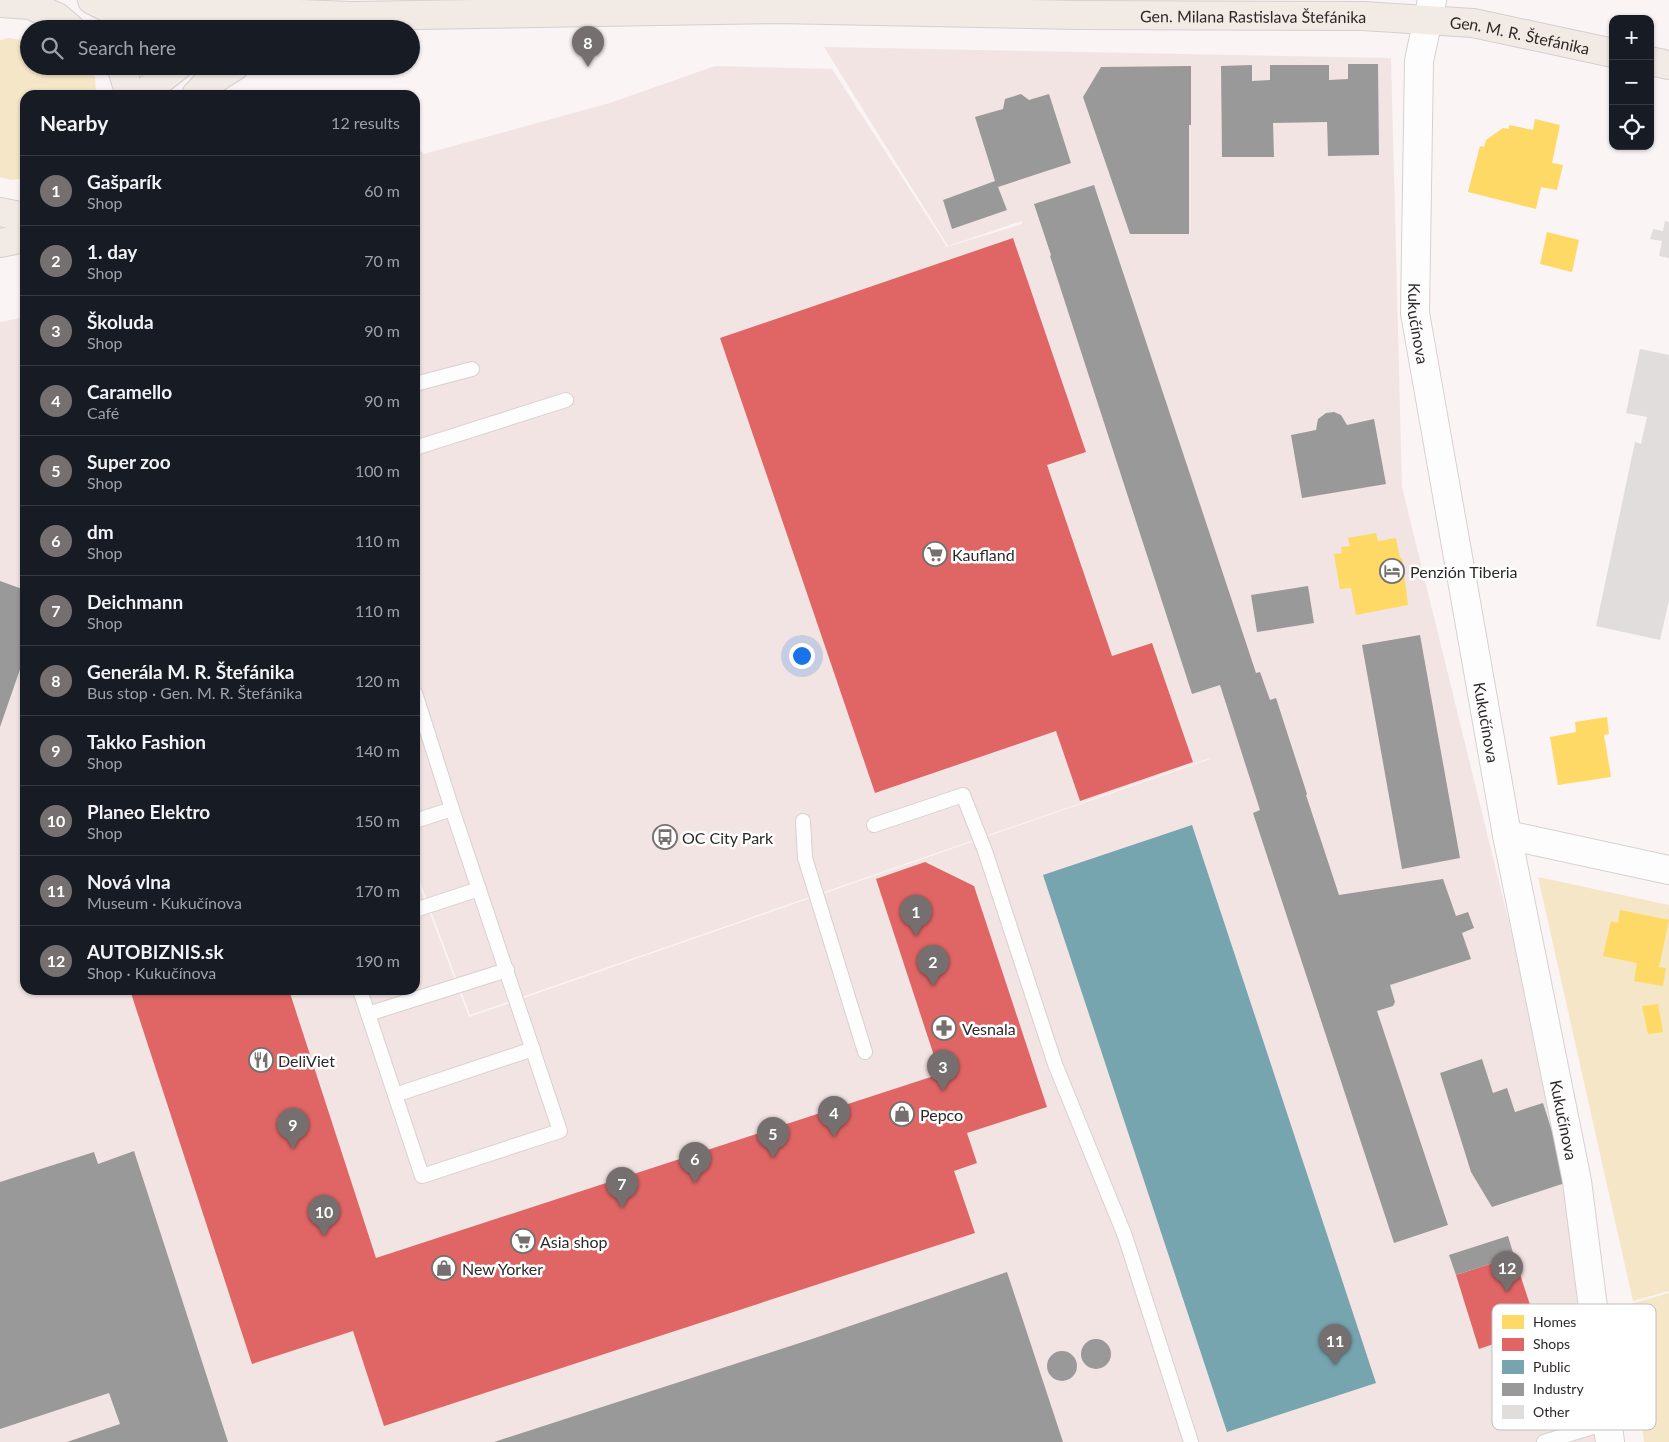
<!DOCTYPE html>
<html lang="en">
<head>
<meta charset="utf-8">
<style>
	body { margin:0; font-family:Lato,sans-serif; background:#242831; color:#f1f3f6 }
	.controls { position:absolute; right:15px; top:15px; display:grid; overflow:hidden; border-radius:10px; box-shadow:0 1px 4px #0004 }
	.controls button { width:45px; height:45px; display:grid; place-items:center; padding:0; border:0; border-bottom:1px solid #363941; background:#171b24; color:#f1f3f6; font:25px sans-serif }
	.you { position:absolute; left:801px; top:655px; width:18px; height:18px; margin:-12px; border:4px solid #fff; border-radius:50%; background:#1a73e8; box-shadow:0 0 0 8px #1a73e833 }
	.badge { display:grid; place-items:center; width:32px; height:32px; border-radius:50%; background:#75706f; color:#fff; font-size:16px; font-weight:700 }
	.pin { position:absolute; translate:-50% -41px; filter:drop-shadow(0 1px 2px #0008) }
	.pin::after { content:''; position:absolute; top:26px; width:18px; height:15px; background:inherit; clip-path:polygon(0 0,100% 0,50% 100%) }
	.list { margin:0; padding:0; list-style:none }
	h2 { display:flex; justify-content:space-between; align-items:center; height:65px; margin:0; padding:0 20px; font-size:21px }
	h2 small { font-size:16px; font-weight:400; color:#9ea1a6 }
	.list li { display:grid; grid-template-columns:32px 1fr auto; gap:15px; align-items:center; box-sizing:border-box; height:70px; padding:0 20px; border-top:1px solid #363941 }
	.list b { display:block; font-size:19px; white-space:nowrap }
	.list p { margin:0; font-size:16px; white-space:nowrap; color:#9ea1a6 }
	.list em { font-size:16px; font-style:normal; color:#9ea1a6 }
	.icon { flex:none; width:28px; height:28px; fill:none; stroke:currentColor; stroke-width:2; stroke-linecap:round; stroke-linejoin:round }
	.map { position:relative; flex:none; width:1669px; height:1442px; overflow:hidden }
	.search { position:absolute; background:#171b24; box-shadow:0 1px 4px #0004; left:20px; top:20px; width:400px; height:55px; display:flex; align-items:center; gap:12px; box-sizing:border-box; padding:0 18px; border-radius:28px; color:#9ea1a6; font-size:19px }
	.panel { position:absolute; background:#171b24; box-shadow:0 1px 4px #0004; left:20px; top:90px; width:400px; height:905px; border-radius:15px }
	.map>svg:first-child { display:block }
</style>
</head>
<body>
<div class="map">
<svg width="1669" height="1442" viewBox="0 0 1669 1442">
	<rect width="100%" height="100%" fill="#faf4f4"/>
	<!-- built -->
	<path fill="#f2e4e2" d="M824,47L1391,58L1402,487L1556,1114L1605,1442H0V322L25,317V990H415V874L469,1017L1210,759V758L470,1015L415,869V146L424,154L610,103L715,66L832,69L947,247L1022,224V221L948,246Z"/>
	<!-- green -->
	<g fill="#f4e6c7">
		<path d="M8,38L29,41V66H69L95,76L96,95H25V178L11,180L0,177V40Z"/>
		<path d="M1538,877L1669,905V1291L1633,1301Z"/>
		<path d="M1669,1293V1442H1644L1626,1305Z"/>
	</g>
	<!-- homes -->
	<g fill="#ffd966">
		<path d="M1535,119L1560,125L1552,163L1563,165L1557,190L1541,187L1536,209L1468,192L1480,146L1484,147L1486,140L1503,128L1509,129V125L1533,130Z"/>
		<path d="M1547,232L1579,240L1572,272L1540,264Z"/>
		<path d="M1376,533L1378,541L1396,538L1400,558H1402L1408,605L1356,615L1351,588L1340,589L1334,554L1342,553L1341,547L1350,546L1348,538Z"/>
		<path d="M1607,717L1609,734L1604,735L1611,777L1558,785L1550,737L1576,732L1575,722Z"/>
		<path d="M1620,910L1669,920L1659,967L1666,968L1663,986L1634,981L1637,963L1603,956L1611,921L1618,923Z"/>
		<path d="M1658,1004L1663,1032L1648,1034L1642,1006Z"/>
	</g>
	<!-- shops -->
	<g fill="#e06666">
		<path d="M1013,238L1086,452L1047,465L1112,656L1152,643L1193,762L1080,801L1056,731L875,793L720,338Z"/>
		<path d="M925,862L974,886L1047,1107L967,1133L977,1163L954,1171L975,1233L384,1426L353,1331L252,1364L130,990H289L376,1258L940,1074L876,879Z"/>
		<path d="M1514,1256L1538,1329L1479,1349L1456,1275Z"/>
	</g>
	<!-- public -->
	<path fill="#76a5af" d="M1192,825L1376,1383L1227,1432L1043,875Z"/>
	<!-- industry -->
	<g fill="#999">
		<path d="M1348,64H1378L1379,155L1328,156L1327,122L1273,123L1274,157H1222L1221,66L1252,65V81L1270,80V65H1329V80L1348,79Z"/>
		<path d="M1191,66V125H1189V234H1130L1083,97L1101,67Z"/>
		<path d="M1021,94L1029,100L1049,94L1071,163L998,187L1007,210L952,229L943,200L995,181L975,117L1003,109L1005,99Z"/>
		<path d="M1094,185L1256,673L1260,672L1270,700L1276,698L1307,794L1306,795L1339,895L1443,879L1456,916L1468,912L1474,928L1462,933L1471,959L1390,985L1395,1002L1393,1006L1377,1011L1448,1225L1394,1243L1253,813L1260,810L1220,685L1192,694L1050,256L1051,255L1034,204Z"/>
		<path d="M1334,412L1341,415L1347,425L1374,419L1386,484L1302,498L1291,435L1316,430L1318,419L1326,413Z"/>
		<path d="M0,581L25,590V655L0,727Z"/>
		<path d="M1308,586L1314,623L1257,632L1251,595Z"/>
		<path d="M1420,635L1460,858L1402,869L1362,645Z"/>
		<path d="M1482,1059L1493,1093L1507,1088L1515,1112L1543,1103L1563,1166L1560,1167L1565,1183L1492,1207L1471,1172L1440,1073Z"/>
		<path d="M134,1151L228,1442H67L120,1424L109,1393L0,1429V1182L94,1152L98,1164Z"/>
		<path d="M1508,1236L1514,1256L1456,1275L1449,1255Z"/>
		<path d="M1007,1272L1063,1442H494L815,1338Z"/>
		<circle cx="1096" cy="1354" r="15"/>
		<circle cx="1062" cy="1366" r="15"/>
	</g>
	<!-- building -->
	<g fill="#e2dddd">
		<path d="M1665,221L1669,222V258L1659,256L1662,241L1650,239L1653,229L1663,231Z"/>
		<path d="M1640,349L1669,355V600L1660,640L1596,626L1635,442L1641,444L1647,417L1626,413Z"/>
	</g>
	<g fill="none" stroke-linecap="round" stroke-linejoin="round">
		<defs>
			<g id="lane">
				<path d="M415,384L472,369"/>
				<path d="M415,448L566,400"/>
				<path d="M415,821L452,809"/>
				<path d="M803,821L805,858L865,1052"/>
				<path d="M874,825L963,795L985,851L1055,1064L1125,1236L1191,1442"/>
				<path d="M415,910L479,889"/>
				<path d="M360,990L422,1176L560,1131L452,809L415,693"/>
				<path d="M368,1014L507,970"/>
				<path d="M395,1095L533,1049"/>
				<path d="M1544,1442L1606,1423"/>
			</g>
			<g id="street">
				<path id="s1" d="M1432,0L1419,61L1415,313L1507,835L1577,1181L1610,1442"/>
				<path d="M1507,835L1669,870"/>
			</g>
			<g id="primary">
				<path id="s2" d="M92,0L106,7L131,12L163,11L210,7L272,13L353,16L776,9L1078,15L1363,16L1473,23L1613,53"/>
				<path d="M0,3L30,5L57,17L71,29"/>
				<path d="M209,29L251,18"/>
				<path d="M1650,61L1669,65"/>
				<path d="M121,66L130,95"/>
				<path d="M144,95L152,86L178,66"/>
				<path d="M196,95L205,85L235,66"/>
				<path d="M0,212L25,217"/>
				<path d="M0,243L25,238"/>
			</g>
		</defs>
		<!-- lane casing -->
		<use href="#lane" stroke="#d6d1d0" stroke-width="16"/>
		<!-- street casing -->
		<use href="#street" stroke="#d6d1d0" stroke-width="30"/>
		<!-- primary casing -->
		<use href="#primary" stroke="#d3d0d0" stroke-width="30"/>
		<!-- lane -->
		<use href="#lane" stroke="#fefdfd" stroke-width="14"/>
		<!-- street -->
		<use href="#street" stroke="#fefdfd" stroke-width="28"/>
		<!-- primary -->
		<use href="#primary" stroke="#f2eae4" stroke-width="28"/>
	</g>
	<!-- icons -->
	<defs>
		<symbol id="supermarket-ring" viewBox="-11 -11 22 22"><circle r="9.5" fill="#fff" stroke="#75706f" stroke-width="1.5"/><path d="M-6-5.5h2.5l.6 2H6L4.5 2H-2.5L-4.4-4H-6ZM-1.5 3.2a1.3 1.3 0 1 0 .1 0ZM3 3.2a1.3 1.3 0 1 0 .1 0Z" fill="#75706f"/></symbol>
		<symbol id="hotel-ring" viewBox="-11 -11 22 22"><circle r="9.5" fill="#fff" stroke="#75706f" stroke-width="1.5"/><path d="M-6-4.5h1.5V1H6V5H4.5V3h-9V5H-6ZM-4 0a1.8 1.8 0 1 1 3.6 0ZM.5 0V-2.5h3Q6-2.5 6 0Z" fill="#75706f"/></symbol>
		<symbol id="bus-ring" viewBox="-11 -11 22 22"><circle r="9.5" fill="#fff" stroke="#75706f" stroke-width="1.5"/><path d="M-5-6H5V4H4V6H2V4H-2V6H-4V4H-5ZM-3.5-4V0h7V-4ZM-3.5 1.2v1.5H-2V1.2ZM2 1.2v1.5H3.5V1.2Z" fill="#75706f"/></symbol>
		<symbol id="pharmacy-ring" viewBox="-11 -11 22 22"><circle r="9.5" fill="#fff" stroke="#75706f" stroke-width="1.5"/><path d="M-2-6h4v4h4v4h-4v4h-4v-4h-4v-4h4Z" fill="#75706f"/></symbol>
		<symbol id="restaurant-ring" viewBox="-11 -11 22 22"><circle r="9.5" fill="#fff" stroke="#75706f" stroke-width="1.5"/><path d="M-5-6h1v4h1v-4h1v4h1v-4h1v5L-1.5 .5V6h-2V.5L-5-1ZM5-6V6H3V1.5H1.5Q1.5-4 5-6Z" fill="#75706f"/></symbol>
		<symbol id="shop-ring" viewBox="-11 -11 22 22"><circle r="9.5" fill="#fff" stroke="#75706f" stroke-width="1.5"/><path d="M-5-2.5h2.3a2.7 3.5 0 0 1 5.4 0H5L5.5 6h-11ZM-1.5-2.5h3a1.5 2.3 0 0 0-3 0Z" fill="#75706f"/></symbol>
	</defs>
	<g fill-rule="evenodd">
		<use href="#supermarket-ring" x="921" y="540" width="28" height="28"/>
		<use href="#hotel-ring" x="1378" y="557" width="28" height="28"/>
		<use href="#bus-ring" x="651" y="823" width="28" height="28"/>
		<use href="#pharmacy-ring" x="930" y="1014" width="28" height="28"/>
		<use href="#restaurant-ring" x="247" y="1046" width="28" height="28"/>
		<use href="#shop-ring" x="888" y="1100" width="28" height="28"/>
		<use href="#supermarket-ring" x="509" y="1227" width="28" height="28"/>
		<use href="#shop-ring" x="430" y="1254" width="28" height="28"/>
	</g>
	<g text-anchor="middle" dominant-baseline="central" stroke-width="5" stroke-linejoin="round" paint-order="stroke">
		<!-- street labels -->
		<g font-size="16" fill="#2d2928" stroke="#fff">
			<text stroke="none"><textPath href="#s2" startOffset="1164">Gen. Milana Rastislava Štefánika</textPath></text>
			<text stroke="none"><textPath href="#s2" startOffset="1432">Gen. M. R. Štefánika</textPath></text>
			<text stroke="none"><textPath href="#s1" startOffset="325">Kukučínova</textPath></text>
			<text stroke="none"><textPath href="#s1" startOffset="730">Kukučínova</textPath></text>
			<text stroke="none"><textPath href="#s1" startOffset="1135">Kukučínova</textPath></text>
		</g>
		<!-- poi labels -->
		<g font-size="16" fill="#2d2928" stroke="#fff" text-anchor="start">
			<text x="952" y="554">Kaufland</text>
			<text x="1410" y="571">Penzión Tiberia</text>
			<text x="682" y="837">OC City Park</text>
			<text x="962" y="1028">Vesnala</text>
			<text x="278" y="1060">DeliViet</text>
			<text x="920" y="1114">Pepco</text>
			<text x="540" y="1241">Asia shop</text>
			<text x="462" y="1268">New Yorker</text>
		</g>
	</g>
	<!-- legend -->
	<rect x="1492" y="1304" width="164" height="126" rx="8" fill="#fff" stroke="#c0bfbe" stroke-width="1"/>
	<rect x="1502" y="1315" width="22" height="14" fill="#ffd966"/>
	<rect x="1502" y="1338" width="22" height="13" fill="#e06666"/>
	<rect x="1502" y="1360" width="22" height="14" fill="#76a5af"/>
	<rect x="1502" y="1383" width="22" height="13" fill="#999"/>
	<rect x="1502" y="1405" width="22" height="14" fill="#e2dddd"/>
	<g font-size="14" fill="#2d2928">
		<text x="1533" y="1327">Homes</text>
		<text x="1533" y="1349">Shops</text>
		<text x="1533" y="1372">Public</text>
		<text x="1533" y="1394">Industry</text>
		<text x="1533" y="1417">Other</text>
	</g>
</svg>
<div class="controls">
<button>+</button>
<button>−</button>
<button><svg class="icon" aria-label="locate" viewBox="0 0 24 24"><circle cx="12" cy="12" r="6"/><path d="M12 2v4M12 18v4M2 12h4M18 12h4"/></svg></button>
</div>
<div class="you"></div>
<div class="pin badge" style="left:916px;top:936px">1</div>
<div class="pin badge" style="left:933px;top:986px">2</div>
<div class="pin badge" style="left:943px;top:1091px">3</div>
<div class="pin badge" style="left:834px;top:1137px">4</div>
<div class="pin badge" style="left:773px;top:1158px">5</div>
<div class="pin badge" style="left:695px;top:1183px">6</div>
<div class="pin badge" style="left:622px;top:1208px">7</div>
<div class="pin badge" style="left:588px;top:67px">8</div>
<div class="pin badge" style="left:293px;top:1149px">9</div>
<div class="pin badge" style="left:324px;top:1236px">10</div>
<div class="pin badge" style="left:1335px;top:1365px">11</div>
<div class="pin badge" style="left:1507px;top:1292px">12</div>
<div class="search"><svg class="icon" aria-label="search" viewBox="0 0 24 24"><circle cx="10" cy="10" r="6"/><path d="M15 15l6 6"/></svg>Search here</div>
<section class="panel">
<h2>Nearby<small>12 results</small></h2>
<ul class="list">
<li><span class="badge">1</span><div><b>Gašparík</b><p>Shop</p></div><em>60 m</em></li>
<li><span class="badge">2</span><div><b>1. day</b><p>Shop</p></div><em>70 m</em></li>
<li><span class="badge">3</span><div><b>Školuda</b><p>Shop</p></div><em>90 m</em></li>
<li><span class="badge">4</span><div><b>Caramello</b><p>Café</p></div><em>90 m</em></li>
<li><span class="badge">5</span><div><b>Super zoo</b><p>Shop</p></div><em>100 m</em></li>
<li><span class="badge">6</span><div><b>dm</b><p>Shop</p></div><em>110 m</em></li>
<li><span class="badge">7</span><div><b>Deichmann</b><p>Shop</p></div><em>110 m</em></li>
<li><span class="badge">8</span><div><b>Generála M. R. Štefánika</b><p>Bus stop · Gen. M. R. Štefánika</p></div><em>120 m</em></li>
<li><span class="badge">9</span><div><b>Takko Fashion</b><p>Shop</p></div><em>140 m</em></li>
<li><span class="badge">10</span><div><b>Planeo Elektro</b><p>Shop</p></div><em>150 m</em></li>
<li><span class="badge">11</span><div><b>Nová vlna</b><p>Museum · Kukučínova</p></div><em>170 m</em></li>
<li><span class="badge">12</span><div><b>AUTOBIZNIS.sk</b><p>Shop · Kukučínova</p></div><em>190 m</em></li>
</ul>
</section>
</div>
</body>
</html>
